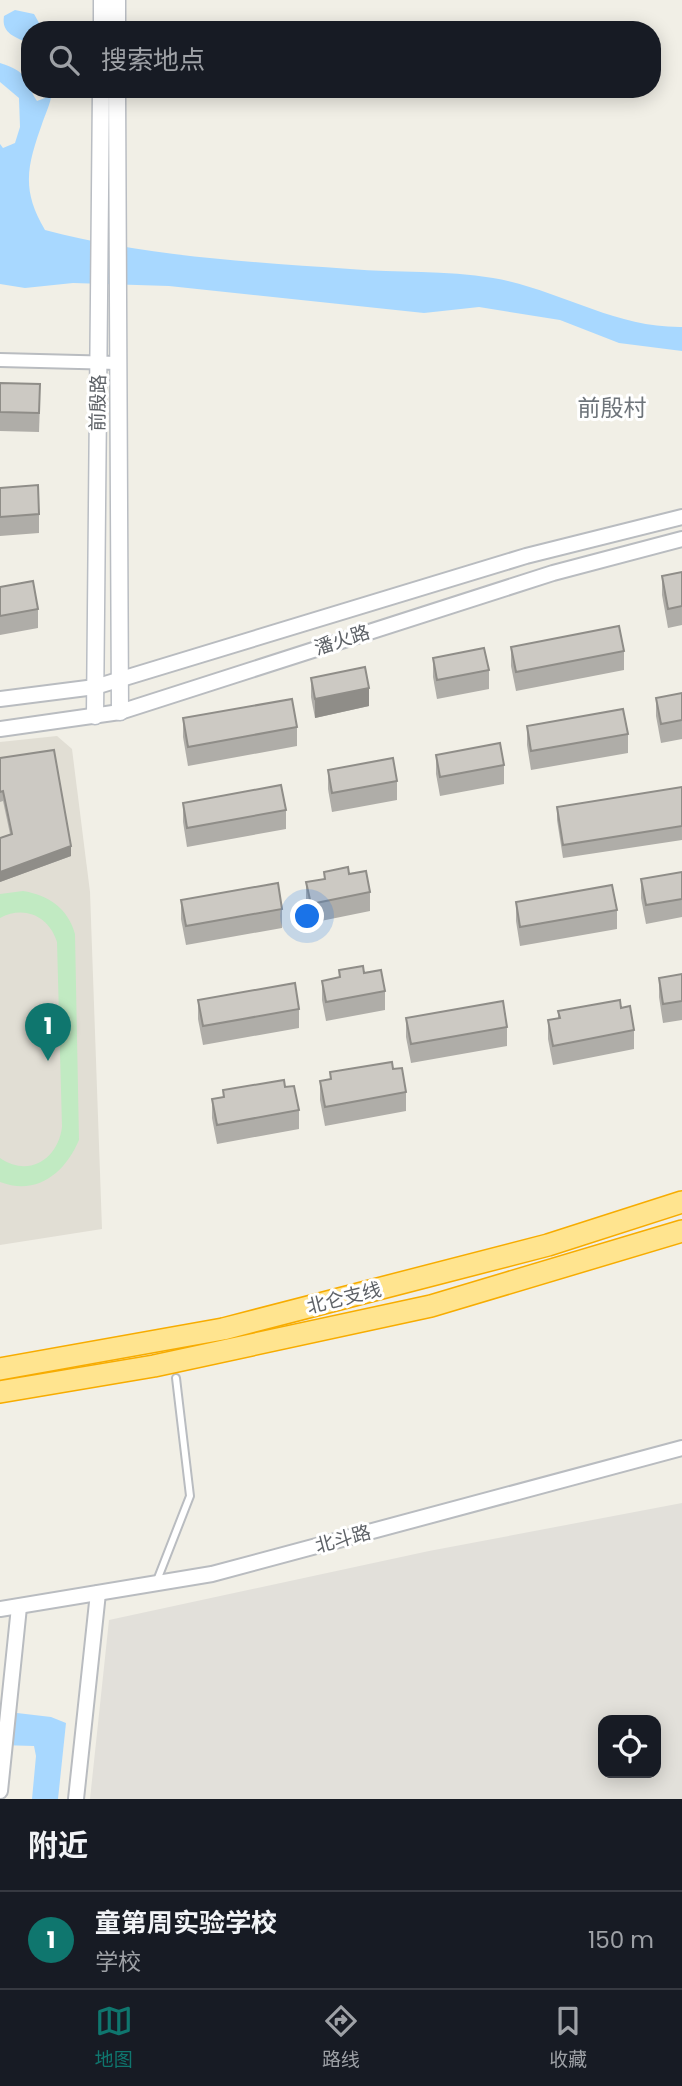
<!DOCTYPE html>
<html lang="zh">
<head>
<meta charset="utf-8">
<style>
	body { margin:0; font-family:Poppins,"Noto Sans SC",sans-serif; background:#20242c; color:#f1f3f6 }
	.controls { position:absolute; right:21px; bottom:21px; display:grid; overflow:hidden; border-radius:14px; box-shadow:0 4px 18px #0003 }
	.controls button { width:63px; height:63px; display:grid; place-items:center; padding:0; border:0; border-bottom:2px solid #363941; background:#171b24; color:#f1f3f6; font:35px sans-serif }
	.you { position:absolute; left:308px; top:917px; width:24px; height:24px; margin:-18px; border:5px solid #fff; border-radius:50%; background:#1a73e8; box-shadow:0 0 0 10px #1a73e833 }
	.badge { display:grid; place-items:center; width:46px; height:46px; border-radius:50%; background:#0f766e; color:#fff; font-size:23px; font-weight:700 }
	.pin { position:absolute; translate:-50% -58px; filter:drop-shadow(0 2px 4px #0008) }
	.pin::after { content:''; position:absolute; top:37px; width:24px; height:21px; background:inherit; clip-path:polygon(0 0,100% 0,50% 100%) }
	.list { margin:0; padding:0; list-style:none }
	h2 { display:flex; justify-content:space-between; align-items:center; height:91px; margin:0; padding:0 28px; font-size:30px }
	h2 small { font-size:23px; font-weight:400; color:#9ea1a6 }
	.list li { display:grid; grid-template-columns:46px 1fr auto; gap:21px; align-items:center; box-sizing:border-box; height:98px; padding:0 28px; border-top:2px solid #363941 }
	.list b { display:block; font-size:26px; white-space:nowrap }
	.list p { margin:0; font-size:23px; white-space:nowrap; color:#9ea1a6 }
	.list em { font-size:23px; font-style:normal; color:#9ea1a6 }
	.icon { flex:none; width:38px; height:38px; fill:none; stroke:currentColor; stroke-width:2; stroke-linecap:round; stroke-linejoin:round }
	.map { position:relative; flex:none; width:682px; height:1799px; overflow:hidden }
	.search { position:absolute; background:#171b24; box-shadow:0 4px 18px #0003; left:21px; right:21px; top:21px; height:77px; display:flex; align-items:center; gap:18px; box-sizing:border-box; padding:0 24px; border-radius:28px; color:#9ea1a6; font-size:26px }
	.sheet { height:189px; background:#171b24 }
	nav { display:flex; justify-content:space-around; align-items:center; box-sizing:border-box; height:98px; border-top:2px solid #363941; background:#171b24; font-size:19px; color:#9ea1a6 }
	nav a { display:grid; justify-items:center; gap:4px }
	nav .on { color:#0f766e }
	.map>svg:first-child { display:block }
</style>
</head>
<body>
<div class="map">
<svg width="682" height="1799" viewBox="0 0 682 1799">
	<rect width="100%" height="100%" fill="#f1efe6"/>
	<!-- industrial -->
	<path fill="#e2e0da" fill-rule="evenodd" d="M682,1503V1799H90L109,1620L429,1551ZM603,1720H656V1773H603Z"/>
	<!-- education -->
	<path fill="#e1ded4" d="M57,736L72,749L90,892L102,1229L0,1245V742Z"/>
	<!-- green -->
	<path fill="#c1eac2" d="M23,891C48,895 68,908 75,934L79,1140C65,1173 37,1196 0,1182V1158C29,1178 58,1159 62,1127L57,942C49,916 24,905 0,918V894Z"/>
	<!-- water -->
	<g fill="#a8d8ff">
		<path d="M15,10L34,14L43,30H30V44C16,37 1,34 4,16Z"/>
		<path d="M0,63C30,72 24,81 37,101L45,98L48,89H52C52,100 47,110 43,121C28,164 20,188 45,230C142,256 250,262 350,269C397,273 446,270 493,278C558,289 614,328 682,327V351L619,343L560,320L479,307L424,313L169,286L73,283L25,288L0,284V144L3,148L15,143L20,127L19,98L0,82Z"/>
		<path d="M0,1711L51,1717L66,1723L58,1799H32L36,1756L34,1746L0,1745Z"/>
	</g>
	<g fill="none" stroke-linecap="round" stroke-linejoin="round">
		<defs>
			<path id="service" d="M156,1583L190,1496L176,1378"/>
			<path id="minor" d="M0,360L118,363"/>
			<g id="tertiary">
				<path d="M0,699L95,687L526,556L682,517"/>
				<path d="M0,729L120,712L553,573L682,539"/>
				<path d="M0,1609L212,1574L682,1448"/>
				<path d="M0,1791L19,1607"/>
				<path d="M76,1799L98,1593"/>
			</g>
			<g id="secondary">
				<path d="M117,0V30"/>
				<path d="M102,30V0"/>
				<path d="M117,89L120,712"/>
				<path d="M95,716L101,89"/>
			</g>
			<g id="motorway">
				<path d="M0,1369L223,1329L548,1245L682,1202"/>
				<path d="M0,1392L154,1366L431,1306L682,1231"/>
			</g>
		</defs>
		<!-- service casing -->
		<use href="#service" stroke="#b9bcc0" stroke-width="10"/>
		<!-- minor casing -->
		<use href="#minor" stroke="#b9bcc0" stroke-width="16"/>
		<!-- tertiary casing -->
		<use href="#tertiary" stroke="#b9bcc0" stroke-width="18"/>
		<!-- secondary casing -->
		<use href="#secondary" stroke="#b9bdc3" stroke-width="19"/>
		<!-- motorway casing -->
		<use href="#motorway" stroke="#f7ac00" stroke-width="24"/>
		<!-- service -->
		<use href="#service" stroke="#fff" stroke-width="6"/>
		<!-- minor -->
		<use href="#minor" stroke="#fff" stroke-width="12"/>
		<!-- tertiary -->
		<use href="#tertiary" stroke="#fff" stroke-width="14"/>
		<!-- secondary -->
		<use href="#secondary" stroke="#fff" stroke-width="16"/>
		<!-- motorway -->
		<use href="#motorway" stroke="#ffe48f" stroke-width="21"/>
	</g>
	<!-- wall -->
	<g fill="#afada8">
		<path d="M0,383L40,403L39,432L0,431Z"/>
		<path d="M0,488L39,514V533L0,536Z"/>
		<path d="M682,572V625L668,628L662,595V576Z"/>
		<path d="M0,587L38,609V628L0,635Z"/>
		<path d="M511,647L624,651V670L516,691L511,666Z"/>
		<path d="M433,658L489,670V689L437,699L433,677Z"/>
		<path d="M311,678L369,706L315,718L311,697Z"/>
		<path d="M682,693V739L661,743L656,716V698Z"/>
		<path d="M183,718L297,727V746L188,766L183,737Z"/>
		<path d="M527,726L628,734V753L531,770L527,745Z"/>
		<path d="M436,755L504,765V784L440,796L436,774Z"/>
		<path d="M0,758L71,856L0,882V838L10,834L3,801L0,802Z"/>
		<path d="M328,770L397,781V800L332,812L328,789Z"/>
		<path d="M682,787V840L563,858L557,820V807Z"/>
		<path d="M183,803L286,810V829L187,847L183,822Z"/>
		<path d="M324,872L349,874L370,892V911L311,923L306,901V882L324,879Z"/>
		<path d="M682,872V917L646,924L641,898V879Z"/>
		<path d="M181,900L282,909V928L186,945L181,919Z"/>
		<path d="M516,902L617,910V929L520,946L516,921Z"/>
		<path d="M339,970L364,973L385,991V1010L326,1021L322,1000V981L339,978Z"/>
		<path d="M682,974V1020L663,1023L659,997V978Z"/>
		<path d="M198,1000L299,1009V1028L203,1045L198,1019Z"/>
		<path d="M621,1008L634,1030V1049L553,1065L548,1039V1020L558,1018V1011Z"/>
		<path d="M406,1018L507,1027V1046L411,1063L406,1037Z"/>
		<path d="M393,1069L406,1092V1111L325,1126L320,1100V1081L330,1079V1072Z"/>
		<path d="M285,1087L299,1110V1129L217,1144L212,1118V1099L223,1098V1090Z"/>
	</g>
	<!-- shaded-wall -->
	<g fill="#8f8d88">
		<path d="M369,688V706L315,718V699Z"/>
		<path d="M71,846V856L0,882V872Z"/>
	</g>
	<!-- building -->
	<g fill="#ccc9c3" stroke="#8f8d88" stroke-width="2">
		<path d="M0,383L40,384L39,413L0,412Z"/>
		<path d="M38,485L39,514L0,517V488Z"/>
		<path d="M682,572V606L668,609L662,576Z"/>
		<path d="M33,581L38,609L0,616V587Z"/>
		<path d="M619,626L624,651L516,672L511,647Z"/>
		<path d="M484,648L489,670L437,680L433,658Z"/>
		<path d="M365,667L369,688L315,699L311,678Z"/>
		<path d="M682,693V720L661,724L656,698Z"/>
		<path d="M292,699L297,727L188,747L183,718Z"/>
		<path d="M623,709L628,734L531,751L527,726Z"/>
		<path d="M500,743L504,765L440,777L436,755Z"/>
		<path d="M54,750L71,846L0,872V838L12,834L3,791L0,792V758Z"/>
		<path d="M393,758L397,781L332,793L328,770Z"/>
		<path d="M281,785L286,810L187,828L183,803Z"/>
		<path d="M682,787V826L563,845L557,807Z"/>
		<path d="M348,867L349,874L366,871L370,892L311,904L306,882L325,879L324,872Z"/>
		<path d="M682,872V899L646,905L641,879Z"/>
		<path d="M278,883L282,909L186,926L181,900Z"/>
		<path d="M612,885L617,910L520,927L516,902Z"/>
		<path d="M363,966L364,973L381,970L385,991L326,1002L322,981L340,977L339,970Z"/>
		<path d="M682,974V1001L663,1004L659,978Z"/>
		<path d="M295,983L299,1009L203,1026L198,1000Z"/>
		<path d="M620,1000L621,1008L630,1006L634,1030L553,1046L548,1020L560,1018L558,1011Z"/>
		<path d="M503,1001L507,1027L411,1044L406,1018Z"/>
		<path d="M392,1062L393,1069L402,1068L406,1092L325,1107L320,1081L331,1079L330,1072Z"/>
		<path d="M284,1080L285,1087L294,1086L299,1110L217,1125L212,1099L224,1097L223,1090Z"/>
	</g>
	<g text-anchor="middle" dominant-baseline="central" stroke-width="6" stroke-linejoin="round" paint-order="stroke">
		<!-- street labels -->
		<g font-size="19" fill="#5e6267" stroke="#fff">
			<text transform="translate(98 403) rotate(-89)">前殷路</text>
			<text transform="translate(342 640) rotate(-18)">潘火路</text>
			<text transform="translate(344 1298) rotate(-14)">北仑支线</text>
			<text transform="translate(343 1539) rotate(-15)">北斗路</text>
		</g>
		<!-- quarter labels -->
		<g font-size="23" fill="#6e747a" stroke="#fff">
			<text x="612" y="408">前殷村</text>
		</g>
	</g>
</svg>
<div class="controls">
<button><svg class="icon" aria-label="locate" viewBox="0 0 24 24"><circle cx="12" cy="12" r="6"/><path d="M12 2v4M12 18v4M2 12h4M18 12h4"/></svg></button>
</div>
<div class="you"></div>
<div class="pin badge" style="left:48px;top:1061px">1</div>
<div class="search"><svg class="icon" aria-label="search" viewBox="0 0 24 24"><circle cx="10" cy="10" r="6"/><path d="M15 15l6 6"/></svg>搜索地点</div>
</div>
<section class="sheet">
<h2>附近<small></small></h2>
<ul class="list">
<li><span class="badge">1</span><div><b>童第周实验学校</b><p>学校</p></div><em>150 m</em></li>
</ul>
</section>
<nav>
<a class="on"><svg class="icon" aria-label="map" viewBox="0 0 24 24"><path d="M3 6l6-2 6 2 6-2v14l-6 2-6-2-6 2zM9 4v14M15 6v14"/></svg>地图</a>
<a><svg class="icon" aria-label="directions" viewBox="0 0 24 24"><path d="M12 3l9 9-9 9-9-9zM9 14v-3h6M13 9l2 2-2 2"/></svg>路线</a>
<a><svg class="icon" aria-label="saved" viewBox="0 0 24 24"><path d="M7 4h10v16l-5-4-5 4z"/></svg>收藏</a>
</nav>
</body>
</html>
